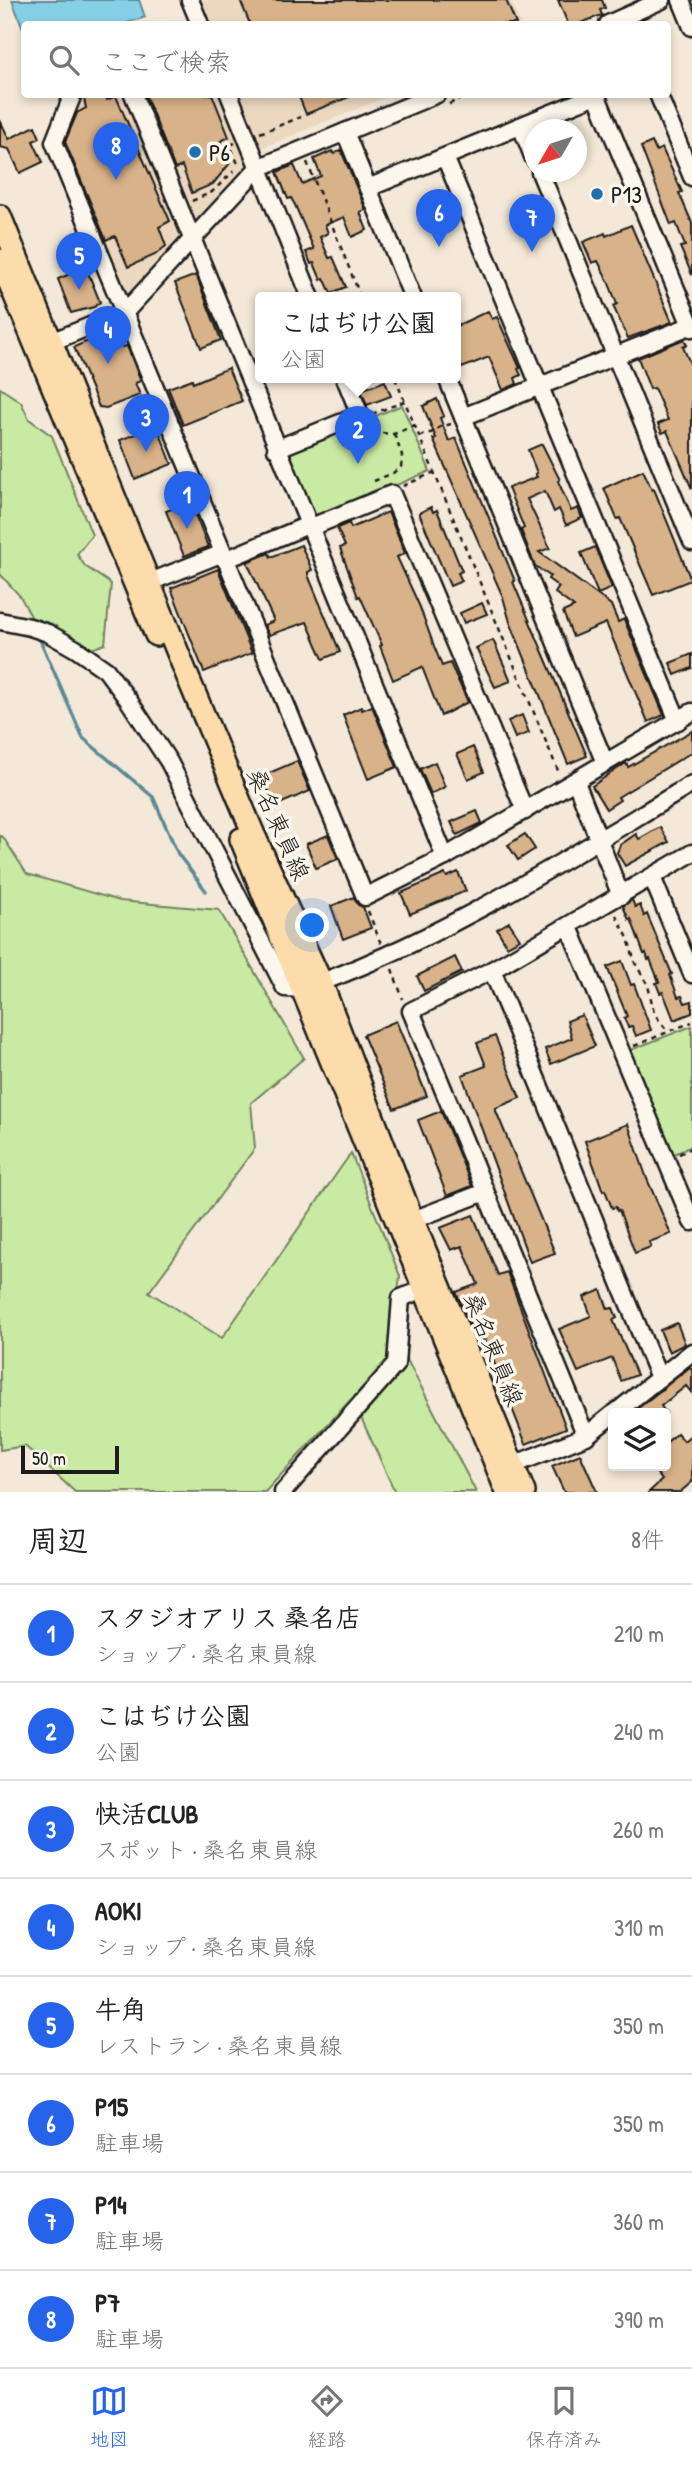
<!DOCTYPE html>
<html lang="ja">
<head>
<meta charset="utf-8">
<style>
	body { margin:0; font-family:"Patrick Hand","Klee One",sans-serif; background:#f2f2f2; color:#222 }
	.controls { position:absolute; right:21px; bottom:21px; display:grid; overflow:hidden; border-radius:7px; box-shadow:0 4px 10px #0003 }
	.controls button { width:63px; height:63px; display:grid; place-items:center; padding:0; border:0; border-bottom:2px solid #e0e0e0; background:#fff; color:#222; font:35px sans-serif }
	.compass { position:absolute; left:524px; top:119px; width:63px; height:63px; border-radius:50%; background:#fff; box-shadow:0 4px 10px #0003; rotate:231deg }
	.scale { position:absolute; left:21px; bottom:18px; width:98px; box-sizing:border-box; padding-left:7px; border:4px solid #1c1c1c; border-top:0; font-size:19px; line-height:24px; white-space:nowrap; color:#1c1c1c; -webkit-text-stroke:5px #fbf7ec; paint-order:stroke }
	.you { position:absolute; left:313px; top:926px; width:24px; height:24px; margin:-18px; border:5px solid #fff; border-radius:50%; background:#1a73e8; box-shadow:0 0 0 10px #1a73e833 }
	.badge { display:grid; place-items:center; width:46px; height:46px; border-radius:50%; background:#2563eb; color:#fff; font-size:23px; font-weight:700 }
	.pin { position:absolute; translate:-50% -58px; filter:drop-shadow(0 2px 4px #0008) }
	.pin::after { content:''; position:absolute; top:37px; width:24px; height:21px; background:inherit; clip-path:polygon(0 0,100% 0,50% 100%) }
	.popup { position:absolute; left:255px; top:292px; width:206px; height:91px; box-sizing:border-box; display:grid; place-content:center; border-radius:7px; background:#fff; filter:drop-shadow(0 2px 5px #0005); font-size:23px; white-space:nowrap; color:#767676 }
	.popup b { font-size:26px; color:#222 }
	.popup::after { content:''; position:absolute; left:50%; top:100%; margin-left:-14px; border:14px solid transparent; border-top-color:#fff }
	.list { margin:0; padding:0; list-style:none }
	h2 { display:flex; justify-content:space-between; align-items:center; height:91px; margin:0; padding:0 28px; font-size:30px }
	h2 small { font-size:23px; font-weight:400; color:#767676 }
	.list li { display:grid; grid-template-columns:46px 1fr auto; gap:21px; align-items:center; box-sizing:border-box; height:98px; padding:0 28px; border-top:2px solid #e0e0e0 }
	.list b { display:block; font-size:26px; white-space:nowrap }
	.list p { margin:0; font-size:23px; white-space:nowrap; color:#767676 }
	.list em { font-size:23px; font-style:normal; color:#767676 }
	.icon { flex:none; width:38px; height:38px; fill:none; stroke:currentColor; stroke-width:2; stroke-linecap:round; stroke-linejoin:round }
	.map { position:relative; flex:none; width:692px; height:1492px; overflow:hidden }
	.search { position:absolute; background:#fff; box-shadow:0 4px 10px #0003; left:21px; right:21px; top:21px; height:77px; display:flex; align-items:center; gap:18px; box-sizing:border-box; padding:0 24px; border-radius:7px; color:#767676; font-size:26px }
	.sheet { height:875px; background:#fff }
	nav { display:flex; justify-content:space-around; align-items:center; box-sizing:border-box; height:98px; border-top:2px solid #e0e0e0; background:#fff; font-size:19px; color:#767676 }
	nav a { display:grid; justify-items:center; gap:4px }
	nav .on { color:#2563eb }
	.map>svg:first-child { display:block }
</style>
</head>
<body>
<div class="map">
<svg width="692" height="1492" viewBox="0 0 692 1492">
	<rect width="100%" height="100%" fill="#f4e9d8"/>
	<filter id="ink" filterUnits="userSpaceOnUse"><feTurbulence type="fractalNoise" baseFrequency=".0143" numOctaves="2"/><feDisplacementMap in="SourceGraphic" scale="14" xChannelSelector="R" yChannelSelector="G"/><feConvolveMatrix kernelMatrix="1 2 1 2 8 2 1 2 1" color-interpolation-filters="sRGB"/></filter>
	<g filter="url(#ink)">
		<!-- built -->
		<g fill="#ecd8c0">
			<path d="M197,0H510L521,24H207Z"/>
			<path d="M81,95H391L245,155L248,163L244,170L124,298L60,145Z"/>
		</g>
		<!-- green -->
		<g fill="#c9eaa3" stroke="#728360" stroke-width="2">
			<path d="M0,388L21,402L29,419L52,436L92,535L77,554L85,566L111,584L105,644L86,651L33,620L20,596L0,574Z"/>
			<path d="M402,405L430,471L316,519L310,515L287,456L290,451Z"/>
			<path d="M0,836L3,837L27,874L120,901L219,910L304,1058L251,1103L255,1148L149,1292L222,1338L351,1153L400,1276L393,1333L476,1492H395L352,1398L265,1492H75L25,1446L0,1450Z"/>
			<path d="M692,1026V1146L670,1156L628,1051Z"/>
		</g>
		<!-- water -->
		<path fill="#86d0e7" stroke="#5c8896" stroke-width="2" d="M12,0H139L145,17L124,24H24V31Z"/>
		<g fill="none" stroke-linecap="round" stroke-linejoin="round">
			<!-- stream -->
			<path stroke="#5c8896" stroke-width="3.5" d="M38,635L83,738L153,797L178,854L206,891"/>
		</g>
		<!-- building -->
		<g fill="#d8b289" stroke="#1c1c1c" stroke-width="2">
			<path d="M240,0H506L516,24H250Z"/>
			<path d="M558,0H602L605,8L600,10L602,15L578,24H568Z"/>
			<path d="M83,94H105L107,100L116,96L170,221L159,227L166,246L155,255L128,267L115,236L106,240L65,142L77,113L86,108Z"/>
			<path d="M145,94H212L229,137L221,141L230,163L213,184L192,193L182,166L175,169Z"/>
			<path d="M298,94H354V95L306,114Z"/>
			<path d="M0,120L9,139L35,126L40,138L33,141L43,162L20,173L9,149L0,147Z"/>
			<path d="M652,142L656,151L662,148L682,192L679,193L692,223V275L680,247L685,246L676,223L671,225L641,147Z"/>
			<path d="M341,150L366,210L360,212L367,230L352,237L344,217L325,225L328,233L320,237L329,258L333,257L346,287L331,293L324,278L321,280L314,263L311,264L306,252L314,249L295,205L291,198L288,199L277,172L294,165L302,184L321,176L314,159L332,151L334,154Z"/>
			<path d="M631,225L672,322L628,338L613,306L617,304L608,281L598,261L592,263L583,242L605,233L606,236Z"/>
			<path d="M79,270L81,274L87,270L100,302L94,307L71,313L58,279Z"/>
			<path d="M196,275L221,340L201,348L175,283Z"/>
			<path d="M488,311L492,319L497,317L520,368L518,369L521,375L515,378L517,384L503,390L489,357L462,368L456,353V326Z"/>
			<path d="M115,330L122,347L127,346L138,374L141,381L135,383L140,395L106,408L99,407L74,347Z"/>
			<path d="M684,339L687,345L683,347L692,368V489L667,431L662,433L658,424L668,420L654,388L650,389L638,358Z"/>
			<path d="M228,368L242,401L183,425L168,388L192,379L193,383Z"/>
			<path d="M385,381L391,396L367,405L361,390Z"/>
			<path d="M437,399L444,416L440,418L449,441L456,438L515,581L513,582L587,756L568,764L510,622L503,597L433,439L436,438L423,406Z"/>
			<path d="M157,426L172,464L135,479L120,440Z"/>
			<path d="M542,444L560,480L558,481L571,511L578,508L582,518L566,525L559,509L554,512L545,491L527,499L550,548L539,552L611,605L618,622L624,619L664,715L648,722L606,623L573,637L563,612L574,607L555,593L559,587L548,579L550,576L535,566L521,530L524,528L508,488L537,477L535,474L537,473L528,450Z"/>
			<path d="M643,470L652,490L654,489L691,580L653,595L620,518L617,519L604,488Z"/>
			<path d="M190,502L208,547L184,556L166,511Z"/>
			<path d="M431,507L433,512L437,510L462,571L458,573L462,581L450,586L419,513Z"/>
			<path d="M388,512L405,553L397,557L419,605L434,646L442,666L450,663L468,702L441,716L422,667L393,680L380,646L382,645L360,596L358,597L340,548L345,546L337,528L349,523L351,528Z"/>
			<path d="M301,545L312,570L308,572V575L340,652L323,659L307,622L269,635L264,625L274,621L247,562L269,553L271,557Z"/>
			<path d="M595,547L612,588L598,594L581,553Z"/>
			<path d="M218,569L252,653L204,672L171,588Z"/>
			<path d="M482,603L487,614L464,623L460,613Z"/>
			<path d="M493,640L511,681L495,687L476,648Z"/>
			<path d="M692,654V668L675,675L670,663Z"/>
			<path d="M372,706L397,767L368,779L343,715L361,707L362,710Z"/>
			<path d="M522,715L529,733L515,738L508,721Z"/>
			<path d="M692,731V752L618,797L620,800L606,809L592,786L626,763L628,767Z"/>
			<path d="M473,747L484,772L468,779L457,754Z"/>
			<path d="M297,761L310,791L275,806L262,776Z"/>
			<path d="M435,762L445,787L431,794L420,769Z"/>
			<path d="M477,811L482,823L457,835L451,822Z"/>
			<path d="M660,827L669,842L625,866L617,853L620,845L636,834L639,839Z"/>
			<path d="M525,834L535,849L518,860L508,845Z"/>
			<path d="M328,835L338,859L316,868L306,844Z"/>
			<path d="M458,872L466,891L410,914L401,893L445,874L447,877Z"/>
			<path d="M354,897L358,905L363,907L371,928L343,939L331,906Z"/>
			<path d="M632,900L635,907L640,905L644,916L647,914L672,974L670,975L678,997L682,996L685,1003L692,1001V1013L674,1020L663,992L660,993L656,983L659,982L650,959L648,960L646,953L644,954L631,919L629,920L623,906Z"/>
			<path d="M509,922L520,939L507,946L497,929Z"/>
			<path d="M455,957L462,972L424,991L417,976Z"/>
			<path d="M622,961L631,985L634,984L651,1030L636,1036L632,1026L628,1027L624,1018L627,1016L607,967Z"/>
			<path d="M582,1015L595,1046L551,1064L545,1049L572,1038L567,1021Z"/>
			<path d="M396,1021L427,1096L394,1109L363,1035Z"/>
			<path d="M495,1036L520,1098L496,1108V1111L555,1253L530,1262L462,1075L486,1066L477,1043Z"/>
			<path d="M441,1111L472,1186L447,1196L418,1120Z"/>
			<path d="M628,1124L647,1179L671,1234L649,1242L651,1247L635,1253L619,1210L617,1211L616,1207L612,1208L605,1190L603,1191L585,1141Z"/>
			<path d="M473,1215L498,1275L507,1272L566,1428L526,1444L485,1339L477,1342L456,1292L478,1284L462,1246L451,1250L440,1228Z"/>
			<path d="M601,1290L608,1309L613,1308L617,1318L613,1320L637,1375L621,1381L612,1358L578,1372L559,1329L591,1316L584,1297Z"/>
			<path d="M677,1323L685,1344L669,1352L660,1330Z"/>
			<path d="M690,1367L692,1370V1393L686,1386L661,1406L666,1413H632Z"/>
			<path d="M677,1433L684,1441L692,1434V1482L680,1492H649L662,1480L651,1466H666V1443Z"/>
			<path d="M580,1454L597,1492H564L552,1466Z"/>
		</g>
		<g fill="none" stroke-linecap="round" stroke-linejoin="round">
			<defs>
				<g id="minor">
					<path d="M190,0L200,24"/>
					<path d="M681,0L692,27"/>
					<path d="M608,24L662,0"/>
					<path d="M73,94L54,142L365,897L445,857L692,712"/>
					<path d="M133,94L445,857"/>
					<path d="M229,94L311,298"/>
					<path d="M596,94L692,328"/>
					<path d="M658,94L692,177"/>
					<path d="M521,126L534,159"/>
					<path d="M345,132L413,298"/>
					<path d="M445,157L678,721"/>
					<path d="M540,172L692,542"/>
					<path d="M368,188L596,95"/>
					<path d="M41,346L125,312L258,168L437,94"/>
					<path d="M447,378L605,763"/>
					<path d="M463,417L692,325"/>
					<path d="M276,449L360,415L345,378"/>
					<path d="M309,528L392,494L525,811"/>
					<path d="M225,560L308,525"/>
					<path d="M150,582L223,553"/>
					<path d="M0,621L30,627L48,633L76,649L106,670L129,701L169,762L285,988L303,989C442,940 566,859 692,784"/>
					<path d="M576,782L621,896"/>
					<path d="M652,877L692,974"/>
					<path d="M569,927L692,1222"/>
					<path d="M492,970L659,1378"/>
					<path d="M413,1220L485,1192"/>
					<path d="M615,1413L692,1352"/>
					<path d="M586,1436L411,1011L492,970L692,853"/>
					<path d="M513,1465L586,1436L613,1414"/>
					<path d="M283,1492L396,1364L401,1298L424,1289"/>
				</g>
				<g id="major">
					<path d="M0,216L189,680L254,835L321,982L409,1211L524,1492"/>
					<path d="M0,260L156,635"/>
					<path d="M241,839L507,1492"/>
				</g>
			</defs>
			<!-- minor casing -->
			<use href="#minor" stroke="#1c1c1c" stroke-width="21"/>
			<!-- major casing -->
			<use href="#major" stroke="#1c1c1c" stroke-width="26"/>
			<!-- path -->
			<g stroke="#1c1c1c" stroke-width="2.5" stroke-dasharray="5 5" stroke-linecap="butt">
				<path d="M449,104L472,94"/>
				<path d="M260,133L301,117"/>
				<path d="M235,143L230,145L239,166"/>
				<path d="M307,162L361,298"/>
				<path d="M192,201L212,192L234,171"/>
				<path d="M395,378L559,773"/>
				<path d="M372,414L405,401"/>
				<path d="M382,433L394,434L415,425"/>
				<path d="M420,437L425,433H431L440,427L451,424"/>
				<path d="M374,481L393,473L401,467L402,455L394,434"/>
				<path d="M403,486L435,472"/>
				<path d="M368,911L381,944"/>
				<path d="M616,915L628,938L635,963L648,985L654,1013L668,1032"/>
				<path d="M392,969L403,999"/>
				<path d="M634,1046L692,1022"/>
				<path d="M679,1154L692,1148"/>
			</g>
			<!-- minor -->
			<use href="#minor" stroke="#fbf7ec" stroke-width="16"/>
			<!-- major -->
			<use href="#major" stroke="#fcdcab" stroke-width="21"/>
		</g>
	</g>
	<!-- markers -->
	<g fill="#1f6fb2" stroke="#fbf7ec" stroke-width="2.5">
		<circle cx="195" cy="152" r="7"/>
		<circle cx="597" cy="194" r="7"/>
	</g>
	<g text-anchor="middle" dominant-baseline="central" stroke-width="7" stroke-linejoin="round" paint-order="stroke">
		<!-- poi labels -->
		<g font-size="24" fill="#1c1c1c" stroke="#fbf7ec" text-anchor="start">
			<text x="209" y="152">P6</text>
			<text x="611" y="194">P13</text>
		</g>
		<!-- street labels -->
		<g font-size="24" fill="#1c1c1c" stroke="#fbf7ec">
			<text transform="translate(279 824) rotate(66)">桑名東員線</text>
			<text transform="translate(494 1349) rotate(68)">桑名東員線</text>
		</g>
	</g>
</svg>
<div class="controls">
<button><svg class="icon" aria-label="layers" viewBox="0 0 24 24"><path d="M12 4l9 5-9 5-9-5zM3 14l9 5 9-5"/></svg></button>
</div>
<svg class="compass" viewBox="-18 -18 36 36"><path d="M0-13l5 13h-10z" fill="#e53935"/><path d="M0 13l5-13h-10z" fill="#767676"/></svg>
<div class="scale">50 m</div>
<div class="you"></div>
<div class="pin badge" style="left:187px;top:529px">1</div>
<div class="pin badge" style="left:358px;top:464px">2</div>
<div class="popup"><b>こはぢけ公園</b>公園</div>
<div class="pin badge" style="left:146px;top:452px">3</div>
<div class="pin badge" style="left:108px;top:364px">4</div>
<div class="pin badge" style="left:79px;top:290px">5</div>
<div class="pin badge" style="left:439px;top:247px">6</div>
<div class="pin badge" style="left:532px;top:252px">7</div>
<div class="pin badge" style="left:116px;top:180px">8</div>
<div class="search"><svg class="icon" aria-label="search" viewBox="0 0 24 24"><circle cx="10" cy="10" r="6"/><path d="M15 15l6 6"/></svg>ここで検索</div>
</div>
<section class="sheet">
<h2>周辺<small>8件</small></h2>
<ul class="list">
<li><span class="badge">1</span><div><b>スタジオアリス 桑名店</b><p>ショップ · 桑名東員線</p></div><em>210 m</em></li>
<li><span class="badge">2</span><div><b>こはぢけ公園</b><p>公園</p></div><em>240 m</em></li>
<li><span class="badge">3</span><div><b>快活CLUB</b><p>スポット · 桑名東員線</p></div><em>260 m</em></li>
<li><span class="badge">4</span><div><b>AOKI</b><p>ショップ · 桑名東員線</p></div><em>310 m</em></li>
<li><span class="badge">5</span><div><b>牛角</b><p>レストラン · 桑名東員線</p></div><em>350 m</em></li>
<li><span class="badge">6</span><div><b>P15</b><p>駐車場</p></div><em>350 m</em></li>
<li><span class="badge">7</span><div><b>P14</b><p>駐車場</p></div><em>360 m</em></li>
<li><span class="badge">8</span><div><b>P7</b><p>駐車場</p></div><em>390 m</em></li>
</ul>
</section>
<nav>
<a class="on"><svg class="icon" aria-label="map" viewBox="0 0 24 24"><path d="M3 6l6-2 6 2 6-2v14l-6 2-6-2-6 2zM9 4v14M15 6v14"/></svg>地図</a>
<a><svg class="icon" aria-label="directions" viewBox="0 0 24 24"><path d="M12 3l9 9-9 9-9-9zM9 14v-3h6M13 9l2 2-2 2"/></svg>経路</a>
<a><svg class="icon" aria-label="saved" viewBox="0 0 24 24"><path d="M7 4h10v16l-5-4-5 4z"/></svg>保存済み</a>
</nav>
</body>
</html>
